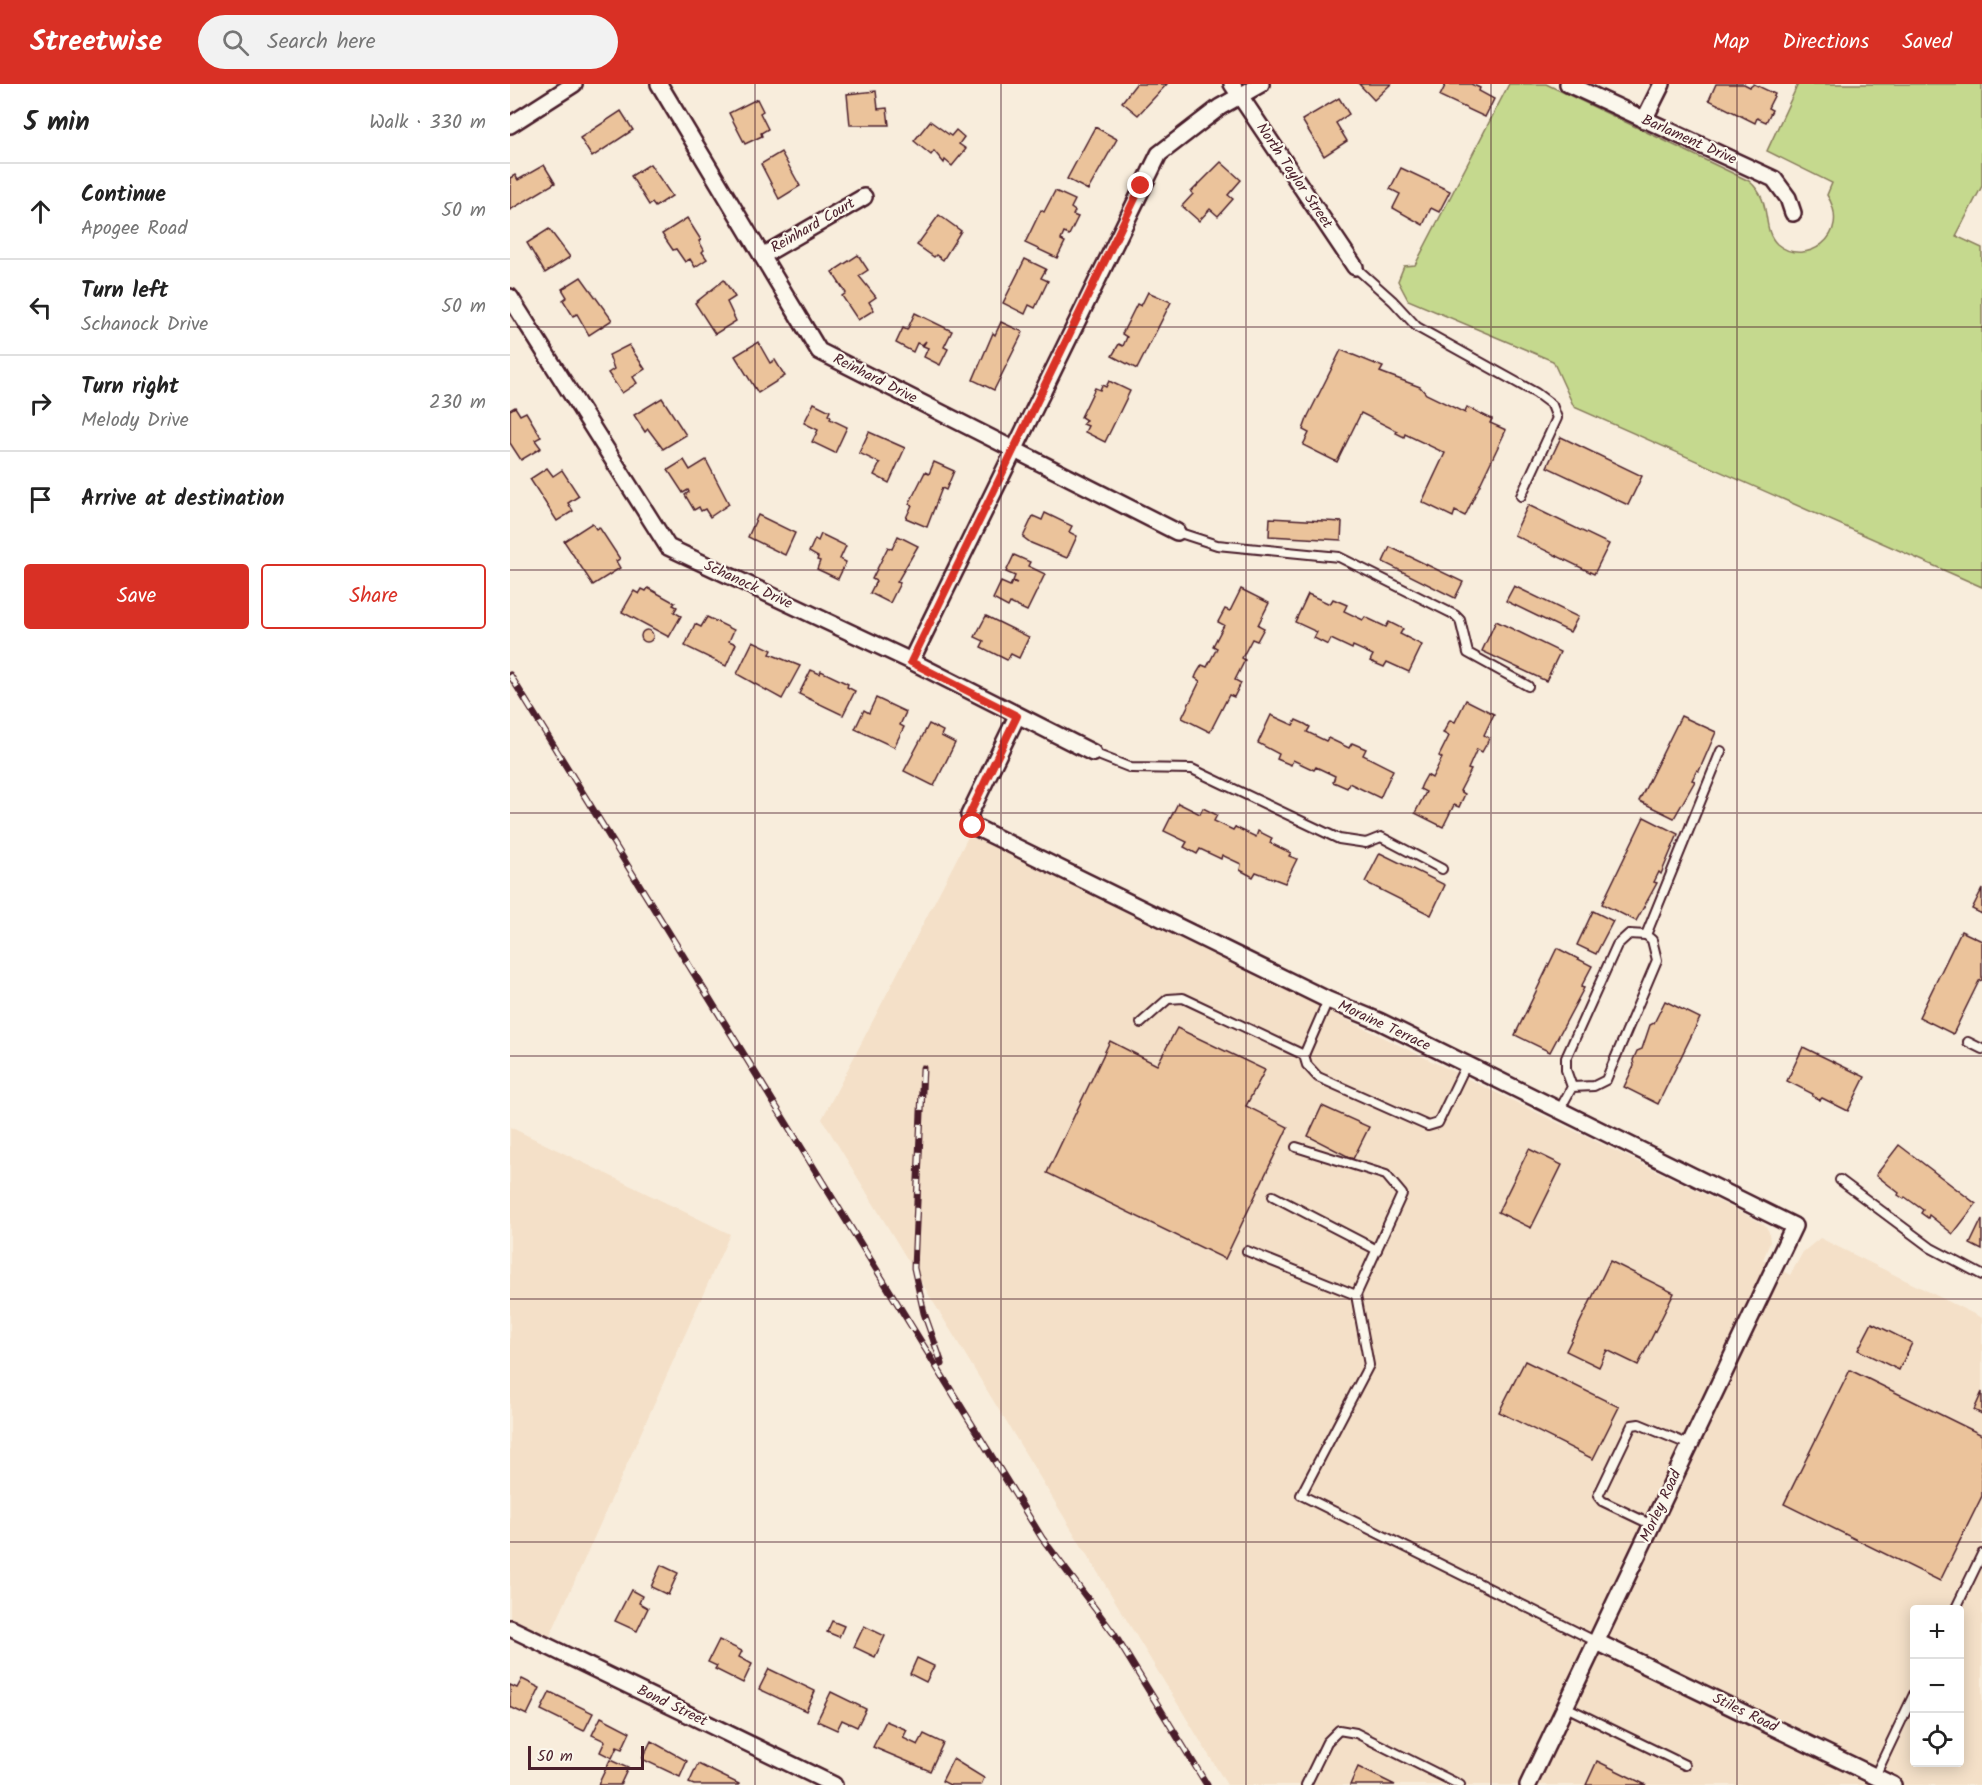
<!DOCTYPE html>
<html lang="en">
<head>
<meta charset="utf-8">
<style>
	body { margin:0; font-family:Kalam,sans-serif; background:#f2f2f2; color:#222 }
	.controls { position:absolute; right:18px; bottom:18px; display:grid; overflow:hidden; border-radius:6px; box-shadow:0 3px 15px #0003 }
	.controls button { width:54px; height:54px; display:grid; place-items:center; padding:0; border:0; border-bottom:2px solid #e0e0e0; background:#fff; color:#222; font:30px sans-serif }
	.scale { position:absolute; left:18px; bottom:15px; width:116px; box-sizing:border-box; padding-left:6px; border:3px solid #4a1f2b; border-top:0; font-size:16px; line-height:21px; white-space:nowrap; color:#4a1f2b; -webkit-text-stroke:4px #fbf7ec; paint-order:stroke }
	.stop { position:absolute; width:18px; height:18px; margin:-14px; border:4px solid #d93025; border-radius:50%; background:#fff }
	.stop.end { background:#d93025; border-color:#fff; box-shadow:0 2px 6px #0008 }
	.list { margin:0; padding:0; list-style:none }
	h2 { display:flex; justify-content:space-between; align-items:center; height:78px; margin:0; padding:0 24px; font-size:26px }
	h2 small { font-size:20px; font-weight:400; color:#767676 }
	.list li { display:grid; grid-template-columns:39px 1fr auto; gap:18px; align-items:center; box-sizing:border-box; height:96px; padding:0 24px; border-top:2px solid #e0e0e0 }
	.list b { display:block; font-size:22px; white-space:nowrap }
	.list p { margin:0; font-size:20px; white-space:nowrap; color:#767676 }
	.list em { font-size:20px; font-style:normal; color:#767676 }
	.actions { display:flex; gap:12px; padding:18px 24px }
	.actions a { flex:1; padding:14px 0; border:2px solid #d93025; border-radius:6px; text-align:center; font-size:21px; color:#d93025 }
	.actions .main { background:#d93025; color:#fff }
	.icon { flex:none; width:33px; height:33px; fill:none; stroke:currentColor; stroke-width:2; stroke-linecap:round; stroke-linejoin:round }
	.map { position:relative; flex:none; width:1472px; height:1701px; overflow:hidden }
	header { display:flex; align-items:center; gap:36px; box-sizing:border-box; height:84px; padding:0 30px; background:#d93025; color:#fff }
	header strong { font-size:28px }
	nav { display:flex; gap:33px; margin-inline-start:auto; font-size:21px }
	.search { width:420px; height:54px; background:#f2f2f2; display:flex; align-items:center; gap:15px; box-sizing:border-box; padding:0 21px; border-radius:33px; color:#767676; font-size:22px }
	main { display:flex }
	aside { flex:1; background:#fff }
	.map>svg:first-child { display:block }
</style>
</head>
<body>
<header>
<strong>Streetwise</strong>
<div class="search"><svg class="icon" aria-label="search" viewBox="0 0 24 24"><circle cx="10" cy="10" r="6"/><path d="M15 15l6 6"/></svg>Search here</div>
<nav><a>Map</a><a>Directions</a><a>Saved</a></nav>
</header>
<main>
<aside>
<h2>5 min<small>Walk · 330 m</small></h2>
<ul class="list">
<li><svg class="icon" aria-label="ahead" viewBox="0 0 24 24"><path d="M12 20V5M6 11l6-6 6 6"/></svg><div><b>Continue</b><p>Apogee Road</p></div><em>50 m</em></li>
<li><svg class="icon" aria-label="left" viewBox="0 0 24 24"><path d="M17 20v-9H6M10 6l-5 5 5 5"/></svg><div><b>Turn left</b><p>Schanock Drive</p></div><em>50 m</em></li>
<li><svg class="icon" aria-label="right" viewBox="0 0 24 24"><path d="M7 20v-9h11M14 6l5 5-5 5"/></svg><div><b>Turn right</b><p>Melody Drive</p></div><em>230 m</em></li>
<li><svg class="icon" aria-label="arrive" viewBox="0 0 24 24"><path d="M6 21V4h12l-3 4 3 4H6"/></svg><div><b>Arrive at destination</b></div></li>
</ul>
<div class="actions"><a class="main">Save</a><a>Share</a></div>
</aside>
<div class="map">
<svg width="1472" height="1701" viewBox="0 0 1472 1701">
	<rect width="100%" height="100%" fill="#f8eddc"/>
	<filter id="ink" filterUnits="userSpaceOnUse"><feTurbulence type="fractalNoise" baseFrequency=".0167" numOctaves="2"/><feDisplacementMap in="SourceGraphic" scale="12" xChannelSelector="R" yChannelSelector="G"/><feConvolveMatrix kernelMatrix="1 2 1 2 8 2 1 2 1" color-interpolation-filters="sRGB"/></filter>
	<g filter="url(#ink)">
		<!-- built -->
		<g fill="#f4e0c8" fill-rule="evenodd">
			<path d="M459,751L1241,1133L1255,1141L1259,1148L1260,1158L1253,1176L1280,1191L1293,1168L1310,1154L1472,1234V1701H717L312,1035ZM1404,1526H1450V1678H1404Z"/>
			<path d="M0,1043L220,1150L36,1561L0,1544Z"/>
		</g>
		<!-- green -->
		<path fill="#c5d98e" stroke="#887c5c" stroke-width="1.5" d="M999,0H1036L1239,97C1264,118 1250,144 1267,160C1295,184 1343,152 1317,111L1322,99L1257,67L1288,0H1472V102L1446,152L1472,164V503L1064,323L1043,277L898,216L888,197L894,182L905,181Z"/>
		<!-- building -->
		<g fill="#ebc39b" stroke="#4a1f2b" stroke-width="1.5">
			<path d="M626,0H657L628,31L612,18Z"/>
			<path d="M849,0H881L864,16Z"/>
			<path d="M936,0H961L970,4L969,7L984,15L975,33L930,12Z"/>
			<path d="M1206,0H1234L1240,3L1244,0L1265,10L1258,24L1262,26L1256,38L1247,34L1245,39L1199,16Z"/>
			<path d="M366,7L368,25L377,24L379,41H340L337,10Z"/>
			<path d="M829,14L839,30L826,39L837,57L814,72L792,36Z"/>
			<path d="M247,15L253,27L250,29L258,45L251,49L252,52L235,60L219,29Z"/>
			<path d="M111,27L123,46L82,73L70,54Z"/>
			<path d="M420,37L441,52L446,46L454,53L449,60L456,65L442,82L435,76L434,79L424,67L421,71L404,57Z"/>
			<path d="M585,43L607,55L578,106L557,95Z"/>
			<path d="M271,68L290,102L269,115L251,80Z"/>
			<path d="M711,78L731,96L718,111L723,115L708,132L700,125L689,137L672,122L683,110L681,108Z"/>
			<path d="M140,80L162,112L145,123L142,119L139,121L121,92Z"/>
			<path d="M34,81L45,99L0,126V94L5,91L8,96Z"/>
			<path d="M891,84L940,107L929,128L921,124L913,141L883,124L890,110L880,105Z"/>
			<path d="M545,107L565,116L561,124L565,127L563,131L568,133L559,151L554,149L551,156L555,158L547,174L515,159L531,126L534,128Z"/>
			<path d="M429,131L451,147L433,176L426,171L424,173L407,161Z"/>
			<path d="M177,134L191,156L189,157L194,166L192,168L197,175L185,183L180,175L175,178L166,165L163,166L152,150Z"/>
			<path d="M39,145L60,173L35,189L17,159Z"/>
			<path d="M348,171L358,186L349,192L366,213L359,218L364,226L348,236L332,212L336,209L322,188Z"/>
			<path d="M515,175L536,185L531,194L538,197L525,224L519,221L515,230L493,219Z"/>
			<path d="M71,193L102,236L79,251L67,230L63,232L53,216L57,213L52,205Z"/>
			<path d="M214,196L225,213L217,218L226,237L205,250L185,219Z"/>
			<path d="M638,208L661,218L627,285L602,272L609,260L613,262L617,253L612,250L627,220L631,222Z"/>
			<path d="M405,229L442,247L434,263L438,265L430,281L414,273L418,264L413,262L416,257L412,261L407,259L403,268L386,259L393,244L397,246Z"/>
			<path d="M491,238L513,248L484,306L463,296L483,249L485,251Z"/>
			<path d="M248,258L260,279L265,276L275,292L248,309L225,272Z"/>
			<path d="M119,261L135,285L123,293L127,299L112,309L98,289L104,285L99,271Z"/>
			<path d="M831,266L873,283L870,288L910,303L916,310L955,329L957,323L982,335L980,339L996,346L955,432L945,427L943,433L912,418L935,369L895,350L894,353L886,349L887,347L851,329L827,378L793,361L799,349L793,346L798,332Z"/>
			<path d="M599,297L620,307L595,358L575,348L578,342L573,340L576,336L571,333L585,304L590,306L592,301L596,303Z"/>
			<path d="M152,314L176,351L153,365L138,345L135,348L124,331Z"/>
			<path d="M304,319L320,327L318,331L321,333L320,335L337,343L325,369L302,358L308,346L294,339Z"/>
			<path d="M5,323L10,331L16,328L31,353L25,356L31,364L11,376L0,359V326Z"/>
			<path d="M359,348L395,364L379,399L364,391L370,379L349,369Z"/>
			<path d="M1051,353L1132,392L1118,421L1037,383Z"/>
			<path d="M174,376L180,386L196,376L219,420L200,433L195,425L191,427L189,423L184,426L175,411L179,408L178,406L173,409L158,386Z"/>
			<path d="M424,378L444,387L436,406L432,404L417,443L396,434L402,421L399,420L415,388L419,390Z"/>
			<path d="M37,384L43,392L52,386L69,412L58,419L63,427L47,437L20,395Z"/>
			<path d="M1018,421L1099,460L1084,490L1004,451Z"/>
			<path d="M535,429L562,442L559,448L567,452L557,474L521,459L513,453L523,432L532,436Z"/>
			<path d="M248,431L285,449L275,471L238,453Z"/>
			<path d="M760,434L832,438L831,456L759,452Z"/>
			<path d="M82,439L86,445L89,443L110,475L106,477L110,484L83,501L54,457Z"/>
			<path d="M311,450L336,462L330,475L336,478L328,495L307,485L310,477L307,476L308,473L299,468L305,455L308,457Z"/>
			<path d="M388,452L408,462L387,498L390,499L380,519L360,509L366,497L362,495L378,463L382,465Z"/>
			<path d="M880,463L953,498L945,514L873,478Z"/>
			<path d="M504,471L520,478L518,482L535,490L517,527L500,519L498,523L483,515L491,498L500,502L502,498L507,499L503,497L505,492L496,488Z"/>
			<path d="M1004,502L1068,533L1060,548L996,517Z"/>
			<path d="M138,504L165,519L163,521L167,523L164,528L171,532L159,553L112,528L124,507L129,510L132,505L136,507Z"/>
			<path d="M731,505L759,519L748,541L754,544L747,557L742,555L732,574L735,576L725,596L731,599L724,613L719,611L700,648L672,634L690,597L685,594L687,589L692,581L697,583L707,564L703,562L714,541L708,538L715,525L720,527Z"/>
			<path d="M798,510L820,520L823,515L837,521L834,527L853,536L855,533L876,543L879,538L893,545L890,550L912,561L899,588L877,578L874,583L860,577L863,571L843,562L842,565L821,555L818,561L804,554L807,548L785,538Z"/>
			<path d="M476,532L519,553L509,574L501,570L497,576L471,563L474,557L465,553Z"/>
			<path d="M197,533L224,546L219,557L226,560L216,582L175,562L185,540L191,543Z"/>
			<path d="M986,537L1050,568L1036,597L972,567Z"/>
			<circle cx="137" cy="552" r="6"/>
			<path d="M243,557L262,566L260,570L290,582L272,615L227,590Z"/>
			<path d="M301,586L310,590L311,587L338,600L337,603L345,607L333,631L289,610Z"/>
			<path d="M366,614L396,628L390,641L394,643L384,663L345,645L354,626L359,629Z"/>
			<path d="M956,616L984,630L974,651L979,654L977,659L972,668L967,665L958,685L961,686L950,707L955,710L949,723L944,721L933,743L905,729L916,708L910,705L912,700L917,691L922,694L932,674L929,672L939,652L933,649L940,636L945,638Z"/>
			<path d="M761,631L783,641L786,636L795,640L800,643L797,648L816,657L818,654L839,664L842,659L856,665L853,671L883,686L870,714L839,699L837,704L828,700L823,698L825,692L806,683L804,686L783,676L781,681L767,675L769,670L748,659Z"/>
			<path d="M1171,632L1206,648L1189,687L1187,686L1182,696L1185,697L1164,734L1129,717Z"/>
			<path d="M419,640L433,647L431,652L445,659L424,702L394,687Z"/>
			<path d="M668,719L690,730L693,724L707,731L704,737L723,746L725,743L746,753L748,747L762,754L760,759L781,769L779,772L787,775L775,799L746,788L743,793L730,786L731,780L712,771L711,775L690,765L687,770L674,763L677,758L654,747Z"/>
			<path d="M1134,733L1168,750L1151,790L1149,788L1144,798L1147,799L1126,837L1092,820Z"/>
			<path d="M870,769L935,801L921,831L855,798Z"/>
			<path d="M1472,805V830L1462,825Z"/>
			<path d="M1083,827L1103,837L1086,870L1067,861Z"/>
			<path d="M1451,847L1472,857V896L1469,897L1443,950L1409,933Z"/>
			<path d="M1047,864L1082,882L1071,903L1074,904L1040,968L1005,951Z"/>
			<path d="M1155,917L1190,934L1148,1020L1114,1003L1124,982L1123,976L1127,967L1132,965L1140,941L1144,939Z"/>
			<path d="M667,944L755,986L736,1022L778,1043L715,1175L537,1089L600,957L647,981Z"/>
			<path d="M1293,963L1355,993L1338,1027L1312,1014L1310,1016L1302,1012L1303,1010L1277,997Z"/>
			<path d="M812,1022L859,1043L843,1075L798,1052Z"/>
			<path d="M1389,1061L1466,1120L1443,1150L1419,1131L1418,1134L1411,1129L1413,1126L1395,1113L1394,1115L1388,1111L1389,1109L1366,1091Z"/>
			<path d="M1019,1065L1052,1081L1021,1144L988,1128Z"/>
			<path d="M1472,1135V1166L1460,1160Z"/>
			<path d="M1100,1177L1164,1209L1128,1281L1097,1266L1089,1283L1056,1267Z"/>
			<path d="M1362,1239L1402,1259L1389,1286L1348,1266Z"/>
			<path d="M1015,1277L1109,1323L1083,1375L989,1328Z"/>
			<path d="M1340,1286L1472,1351V1412L1430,1497L1274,1420Z"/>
			<path d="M1472,1308V1330L1464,1326Z"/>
			<path d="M151,1481L168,1489L158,1511L141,1503Z"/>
			<path d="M121,1506L132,1512L129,1519L138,1524L127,1547L105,1537Z"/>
			<path d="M322,1537L334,1542L329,1553L317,1548Z"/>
			<path d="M354,1542L375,1552L365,1573L344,1563Z"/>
			<path d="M209,1556L232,1567L229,1573L242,1580L233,1599L205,1585L207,1582L198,1578Z"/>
			<path d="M407,1574L424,1582L416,1598L400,1590Z"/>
			<path d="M259,1585L305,1607L296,1627L249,1605Z"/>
			<path d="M12,1595L30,1604L17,1631L0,1623V1601L7,1604Z"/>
			<path d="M40,1608L83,1629L74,1647L31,1626Z"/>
			<path d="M321,1608L356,1625L347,1643L332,1636L327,1646L307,1637Z"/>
			<path d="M91,1633L120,1648L112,1665L107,1663L102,1674L90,1668L95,1657L82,1651Z"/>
			<path d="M376,1637L397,1646L393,1654L408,1661L414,1650L433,1659L420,1687L363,1663Z"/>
			<path d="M141,1657L177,1677L170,1693L132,1675Z"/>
			<path d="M443,1675L474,1694L471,1701H440L432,1697Z"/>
			<path d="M100,1676L118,1684L110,1701H88Z"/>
			<path d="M1087,1677L1136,1701H1076Z"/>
			<path d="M188,1680L229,1700V1701H184L179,1699Z"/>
			<path d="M848,1683L885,1701H840Z"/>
		</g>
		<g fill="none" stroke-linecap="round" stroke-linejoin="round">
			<defs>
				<g id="lane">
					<path d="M845,183L883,217L907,243L1026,309L1042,321L1047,334L1011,412"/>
					<path d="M667,448L707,461L829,473L945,531L950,536L958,569L1018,602"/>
					<path d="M583,669L621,684L682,685L829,755L856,759L871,753L932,785"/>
					<path d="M1136,851L1211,667"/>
					<path d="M631,939L658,915L673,914L794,971L818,916"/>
					<path d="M1458,958L1472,965"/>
					<path d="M794,971L797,981L808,993L918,1042L928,1039L956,981"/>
					<path d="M1050,1025L1062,1003L1056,986V974L1107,861L1119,850L1136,851L1142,856L1147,876L1096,996L1084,1002L1062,1003"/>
					<path d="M786,1063L876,1091L892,1110L846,1211L859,1281L791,1411L1087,1558"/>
					<path d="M1330,1096L1421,1164L1472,1191"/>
					<path d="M763,1112L867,1166"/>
					<path d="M737,1167L846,1211"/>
					<path d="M1142,1441L1092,1417L1088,1412L1122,1341L1129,1340L1180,1361"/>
					<path d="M1445,1526L1472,1470"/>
					<path d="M1056,1623L1175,1681"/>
					<path d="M1365,1692L1404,1610"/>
					<path d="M796,1701L817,1658L829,1646L846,1649L950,1701"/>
				</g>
				<g id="street">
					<path d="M149,0L309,267L667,448"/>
					<path d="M722,0L845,183"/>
					<path d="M1058,0L1264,95L1278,114L1283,129"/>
					<path d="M1134,36L1152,0"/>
					<path d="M0,41L64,0"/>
					<path d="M252,172L354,113"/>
					<path d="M0,213L158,463L401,577L583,669"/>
					<path d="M401,577L649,70L710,23L751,0"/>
					<path d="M507,632L459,731L463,742L818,916L869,937L1284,1142L1018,1701"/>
					<path d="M0,1544L324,1701"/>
					<path d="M1087,1558L1383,1701"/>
				</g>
			</defs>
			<!-- lane casing -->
			<use href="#lane" stroke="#4a1f2b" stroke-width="12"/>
			<!-- street casing -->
			<use href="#street" stroke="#4a1f2b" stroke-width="20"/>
			<!-- lane -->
			<use href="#lane" stroke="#fbf7ec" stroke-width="8"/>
			<!-- street -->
			<use href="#street" stroke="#fbf7ec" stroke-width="15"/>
			<defs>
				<g id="rail">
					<path d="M0,591L532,1454L604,1550L697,1701"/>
					<path d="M413,984L404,1184L414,1229L432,1280"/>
				</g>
			</defs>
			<!-- rail casing -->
			<use href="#rail" stroke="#4a1f2b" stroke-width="7"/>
			<!-- rail -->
			<use href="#rail" stroke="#fbf7ec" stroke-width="4.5" stroke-dasharray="14" stroke-linecap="butt"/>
		</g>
	</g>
	<g fill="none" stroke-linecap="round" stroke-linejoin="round" filter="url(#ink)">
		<!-- route -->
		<path stroke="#d93025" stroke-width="8" d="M463,742L459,731L507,632L401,578L631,102"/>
	</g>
	<!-- grid -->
	<path fill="none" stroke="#4a1f2b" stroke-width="1.5" stroke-opacity="0.55" d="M245,0V1701M491,0V1701M736,0V1701M981,0V1701M1227,0V1701M0,243H1472M0,486H1472M0,729H1472M0,972H1472M0,1215H1472M0,1458H1472"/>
	<g text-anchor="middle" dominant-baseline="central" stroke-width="4.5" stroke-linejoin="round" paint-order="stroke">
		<!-- street labels -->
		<g font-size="15" fill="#4a1f2b" stroke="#fbf7ec">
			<text transform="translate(1179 56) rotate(24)">Barlament Drive</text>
			<text transform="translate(784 92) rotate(56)">North Taylor Street</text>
			<text transform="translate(303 142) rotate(-30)">Reinhard Court</text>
			<text transform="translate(365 295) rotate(27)">Reinhard Drive</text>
			<text transform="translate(238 501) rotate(25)">Schanock Drive</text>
			<text transform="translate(874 942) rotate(25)">Moraine Terrace</text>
			<text transform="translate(1151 1422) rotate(-65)">Morley Road</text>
			<text transform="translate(162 1622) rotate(26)">Bond Street</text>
			<text transform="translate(1235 1629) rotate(26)">Stiles Road</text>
		</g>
	</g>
</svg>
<div class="controls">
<button>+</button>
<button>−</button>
<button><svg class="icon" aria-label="locate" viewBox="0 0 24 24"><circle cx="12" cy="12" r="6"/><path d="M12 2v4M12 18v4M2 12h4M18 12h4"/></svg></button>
</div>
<div class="scale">50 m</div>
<div class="stop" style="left:463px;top:742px"></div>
<div class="stop end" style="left:631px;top:102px"></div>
</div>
</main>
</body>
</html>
